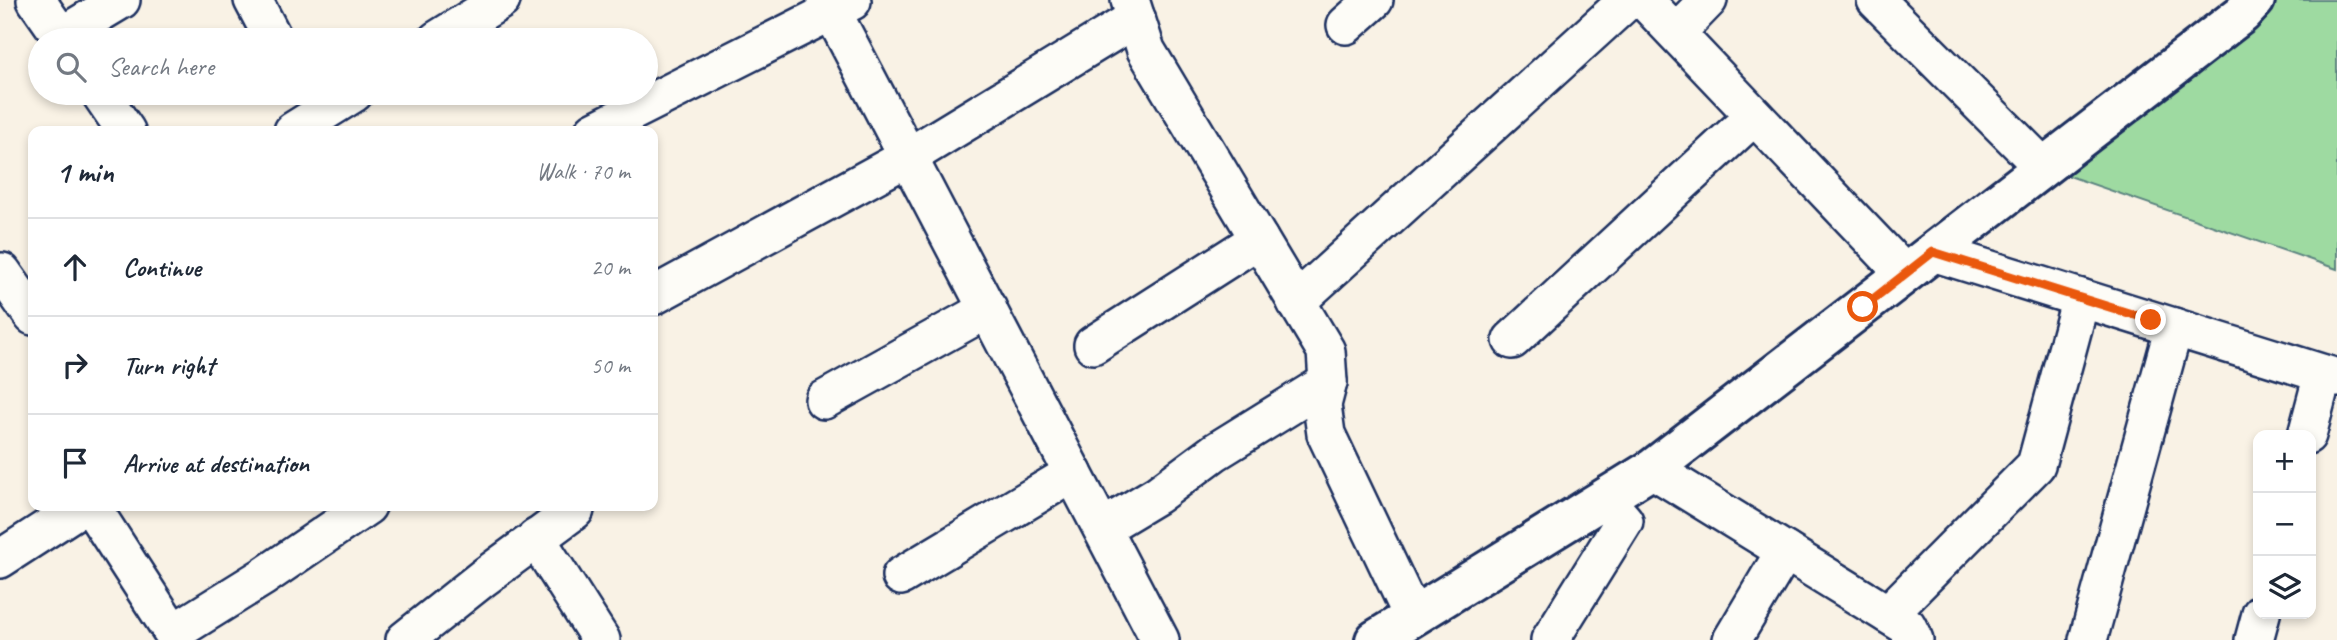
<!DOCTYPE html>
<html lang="en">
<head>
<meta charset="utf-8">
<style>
	body { margin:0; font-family:Caveat,sans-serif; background:#f2f2f3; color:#1f2937 }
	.controls { position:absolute; right:21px; bottom:21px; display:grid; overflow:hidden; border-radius:14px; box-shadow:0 4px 10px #0003 }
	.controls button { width:63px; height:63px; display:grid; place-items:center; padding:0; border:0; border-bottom:2px solid #e0e1e3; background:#fff; color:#1f2937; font:35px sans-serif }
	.stop { position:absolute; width:21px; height:21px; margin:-16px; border:5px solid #ea580c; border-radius:50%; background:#fff }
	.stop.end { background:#ea580c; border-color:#fff; box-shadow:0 2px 7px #0008 }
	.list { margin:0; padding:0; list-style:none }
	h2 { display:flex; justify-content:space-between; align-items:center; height:91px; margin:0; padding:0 28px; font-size:30px }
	h2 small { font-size:23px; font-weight:400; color:#747a83 }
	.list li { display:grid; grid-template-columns:46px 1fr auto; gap:21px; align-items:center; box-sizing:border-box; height:98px; padding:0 28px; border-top:2px solid #e0e1e3 }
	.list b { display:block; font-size:26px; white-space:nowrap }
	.list em { font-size:23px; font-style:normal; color:#747a83 }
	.icon { flex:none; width:38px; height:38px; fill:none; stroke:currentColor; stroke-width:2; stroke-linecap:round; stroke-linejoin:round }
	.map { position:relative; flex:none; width:2337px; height:640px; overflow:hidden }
	.search { position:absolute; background:#fff; box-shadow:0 4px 10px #0003; left:28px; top:28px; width:630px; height:77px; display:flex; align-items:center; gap:18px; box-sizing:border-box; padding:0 24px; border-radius:38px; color:#747a83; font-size:26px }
	.panel { position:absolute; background:#fff; box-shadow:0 4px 10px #0003; left:28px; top:126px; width:630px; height:385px; border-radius:14px }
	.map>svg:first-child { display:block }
</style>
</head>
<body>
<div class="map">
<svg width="2337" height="640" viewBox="0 0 2337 640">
	<rect width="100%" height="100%" fill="#f9f2e5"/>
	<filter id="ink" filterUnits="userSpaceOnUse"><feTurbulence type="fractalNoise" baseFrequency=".0143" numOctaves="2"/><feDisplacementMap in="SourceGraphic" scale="14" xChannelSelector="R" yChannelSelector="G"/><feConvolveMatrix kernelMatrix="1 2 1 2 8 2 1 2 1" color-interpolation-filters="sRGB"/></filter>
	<g filter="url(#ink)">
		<!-- green -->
		<path fill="#9edaa1" stroke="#5c8480" stroke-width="2" d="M2255,0H2337V269L2043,167Z"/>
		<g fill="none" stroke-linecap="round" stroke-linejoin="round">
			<defs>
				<g id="minor">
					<path d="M36,0L64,40"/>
					<path d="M253,0L274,40"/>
					<path d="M826,0L1160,640"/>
					<path d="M1130,0L1146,50L1326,351L1328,382L1322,405L1326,434L1413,617"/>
					<path d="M1644,0L1905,274"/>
					<path d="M1876,0L2043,167"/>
					<path d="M1346,25L1374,0"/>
					<path d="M1676,33L1708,0"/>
					<path d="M61,36L121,0"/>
					<path d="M437,40L501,0"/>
					<path d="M100,93L126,131"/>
					<path d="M293,131L354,93"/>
					<path d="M594,131L852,1"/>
					<path d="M1933,252L2337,378"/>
					<path d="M2,272L33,316"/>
					<path d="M653,296L908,157L1136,18"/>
					<path d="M1296,302L1628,0"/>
					<path d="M1512,340L1754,116"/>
					<path d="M1093,345L1259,239"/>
					<path d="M824,400L988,309"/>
					<path d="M2307,435L2323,374"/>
					<path d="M1652,469L1907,626L1914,640"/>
					<path d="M91,506L173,633L263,577L367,506"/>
					<path d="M1102,528L1157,495L1215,452L1328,382"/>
					<path d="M536,538L601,640"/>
					<path d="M0,559L82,506"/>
					<path d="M901,576L1073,473"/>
					<path d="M1888,614L2036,465L2081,298"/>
					<path d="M405,640L483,578L575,510L572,506"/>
					<path d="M1550,640L1624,521L1605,499"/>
					<path d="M1732,640L1785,551"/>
					<path d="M2088,640L2174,327"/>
					<path d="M2254,640L2261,614"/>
				</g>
				<path id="tertiary" d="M1375,640L1652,469L2242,14L2255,0"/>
			</defs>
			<!-- minor casing -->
			<use href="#minor" stroke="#1b2f5e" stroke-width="42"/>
			<!-- tertiary casing -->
			<use href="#tertiary" stroke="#1b2f5e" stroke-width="44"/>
			<!-- minor -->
			<use href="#minor" stroke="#fdfcf7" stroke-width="37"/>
			<!-- tertiary -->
			<use href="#tertiary" stroke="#fdfcf7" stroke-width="38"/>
		</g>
	</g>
	<g fill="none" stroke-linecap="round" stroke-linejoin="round" filter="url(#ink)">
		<!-- route -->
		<path stroke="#ea580c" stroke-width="9" d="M1863,307L1933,252L2151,320"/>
	</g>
</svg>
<div class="controls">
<button>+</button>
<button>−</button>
<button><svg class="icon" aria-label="layers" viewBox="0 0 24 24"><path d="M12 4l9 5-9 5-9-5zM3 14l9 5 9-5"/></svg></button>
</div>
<div class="stop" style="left:1863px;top:307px"></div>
<div class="stop end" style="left:2151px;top:320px"></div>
<div class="search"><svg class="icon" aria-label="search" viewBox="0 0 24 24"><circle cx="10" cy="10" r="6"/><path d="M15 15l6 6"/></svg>Search here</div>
<section class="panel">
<h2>1 min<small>Walk · 70 m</small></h2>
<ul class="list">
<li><svg class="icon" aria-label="ahead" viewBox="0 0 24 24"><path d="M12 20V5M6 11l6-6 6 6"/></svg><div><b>Continue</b></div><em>20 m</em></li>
<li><svg class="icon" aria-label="right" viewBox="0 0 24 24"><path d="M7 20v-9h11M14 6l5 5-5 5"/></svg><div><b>Turn right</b></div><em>50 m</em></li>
<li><svg class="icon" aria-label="arrive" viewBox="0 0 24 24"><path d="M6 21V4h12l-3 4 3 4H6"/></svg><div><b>Arrive at destination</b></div></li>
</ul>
</section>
</div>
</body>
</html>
